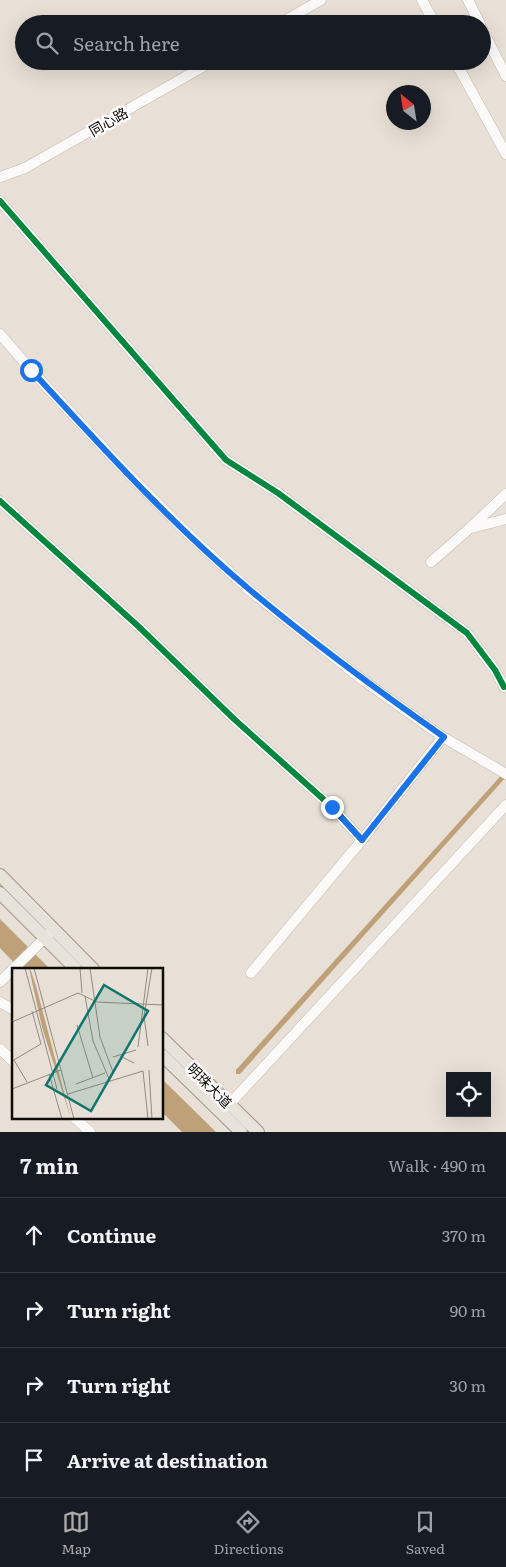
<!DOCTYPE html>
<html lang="en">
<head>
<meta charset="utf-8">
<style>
	body { margin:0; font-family:Literata,"Noto Sans SC",serif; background:#242831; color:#f1f3f6 }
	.controls { position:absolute; right:15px; bottom:15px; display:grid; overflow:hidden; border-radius:0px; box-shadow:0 5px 20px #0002 }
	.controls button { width:45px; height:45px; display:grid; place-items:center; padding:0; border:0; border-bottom:1px solid #363941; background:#171b24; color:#f1f3f6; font:25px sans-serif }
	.compass { position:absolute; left:386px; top:85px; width:45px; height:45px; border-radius:50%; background:#171b24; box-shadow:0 5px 20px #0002; rotate:330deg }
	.stop { position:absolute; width:15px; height:15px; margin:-11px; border:4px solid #1a73e8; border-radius:50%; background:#fff }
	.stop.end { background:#1a73e8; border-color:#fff; box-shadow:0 1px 5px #0008 }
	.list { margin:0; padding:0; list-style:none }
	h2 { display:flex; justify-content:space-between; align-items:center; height:65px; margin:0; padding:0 20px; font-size:21px }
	h2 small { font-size:16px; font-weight:400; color:#9ea1a6 }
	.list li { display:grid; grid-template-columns:32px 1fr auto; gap:15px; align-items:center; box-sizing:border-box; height:75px; padding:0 20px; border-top:1px solid #363941 }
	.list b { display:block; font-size:19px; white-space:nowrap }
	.list em { font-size:16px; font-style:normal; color:#9ea1a6 }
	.icon { flex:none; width:28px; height:28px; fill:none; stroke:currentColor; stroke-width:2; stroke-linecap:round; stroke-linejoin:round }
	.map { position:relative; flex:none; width:506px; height:1132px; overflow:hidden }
	.search { position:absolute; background:#171b24; box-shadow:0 5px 20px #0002; left:15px; right:15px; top:15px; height:55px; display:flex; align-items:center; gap:12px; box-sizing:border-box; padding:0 18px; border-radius:28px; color:#9ea1a6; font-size:19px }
	.sheet { height:365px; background:#171b24 }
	nav { display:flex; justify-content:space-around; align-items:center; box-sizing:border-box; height:70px; border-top:1px solid #363941; background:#171b24; font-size:14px; color:#9ea1a6 }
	nav a { display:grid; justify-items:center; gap:2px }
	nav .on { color:#aeacaa }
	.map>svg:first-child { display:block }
</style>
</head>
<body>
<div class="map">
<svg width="506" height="1132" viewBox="0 0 506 1132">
	<rect width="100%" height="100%" fill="#e8e0d6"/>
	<!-- water -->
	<g fill="#bea079">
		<path d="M506,770V777L240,1074H236V1070Z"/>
		<path d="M0,919L50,969H20L0,948Z"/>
		<path d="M162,1080H163L216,1132H182L163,1113Z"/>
	</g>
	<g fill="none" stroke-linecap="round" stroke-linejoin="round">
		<defs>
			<g id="minor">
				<path d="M422,0L435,24"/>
				<path d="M468,0L480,24"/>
				<path d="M279,24L321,0"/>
				<path d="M482,29L506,76"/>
				<path d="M455,61L506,154"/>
				<path d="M0,177L25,168L213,61"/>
				<path d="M0,201L226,460L278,493L467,633L495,670L504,687"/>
				<path d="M0,334L31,370L114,459L182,528L249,590L364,681L443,737L506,774"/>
				<path d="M0,501L138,626L234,719L332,807L362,840"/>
				<path d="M471,528L506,519"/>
				<path d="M431,562L470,528L506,494"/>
				<path d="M251,973L362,840L443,737"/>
				<path d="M0,982L49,934"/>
				<path d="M0,1002L14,1010"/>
				<path d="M0,1049L14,1062"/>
				<path d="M225,1109L506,805"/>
				<path d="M75,1118L90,1132"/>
			</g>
			<g id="major">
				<path d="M0,875L93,969"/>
				<path d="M0,893L76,969"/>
				<path d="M162,1038L258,1132"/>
				<path d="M162,1055L241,1132"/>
			</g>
		</defs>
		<!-- minor casing -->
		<use href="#minor" stroke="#c2bcb4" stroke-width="11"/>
		<!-- major casing -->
		<use href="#major" stroke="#a29787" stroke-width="14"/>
		<!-- minor -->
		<use href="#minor" stroke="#fcfaf9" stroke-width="10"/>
		<!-- major -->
		<use href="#major" stroke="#e7e2da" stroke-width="12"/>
		<defs>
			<g id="cycleway">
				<path d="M0,201L226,460L278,493L467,633L495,670L504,687"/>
				<path d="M0,501L138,626L234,719L332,807L362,840"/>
			</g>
		</defs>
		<!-- cycleway casing -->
		<use href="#cycleway" stroke="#fff" stroke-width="9"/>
		<!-- cycleway -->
		<use href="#cycleway" stroke="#00873e" stroke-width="6"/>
	</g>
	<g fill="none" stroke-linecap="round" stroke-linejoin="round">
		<!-- route -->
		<path stroke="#1a73e8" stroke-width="6" d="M31,370C101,446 171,524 250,590C312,642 377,690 444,737L362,840L332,807"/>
	</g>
	<g text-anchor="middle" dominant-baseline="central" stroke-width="5" stroke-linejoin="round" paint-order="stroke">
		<!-- street labels -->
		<g font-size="14" fill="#0f0b05" stroke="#fff">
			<text transform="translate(108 121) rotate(-30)">同心路</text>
			<text transform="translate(210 1085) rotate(45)">明珠大道</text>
		</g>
	</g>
	<!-- overview -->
	<g transform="translate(12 968)">
		<rect width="151" height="151" fill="#e8e0d6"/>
		<path d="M17,0L19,3L24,18L59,151L30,59Z" fill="#bea079"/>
		<path fill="none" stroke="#918b82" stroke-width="1" d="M13,0L45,121M22,0L62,151M68,0L70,25M78,0L88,69L101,104M73,28L81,73L98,113M0,54L66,25L85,34L152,37M65,57L81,110M136,78L132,48L140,0M126,79L136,0M108,88L122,95M101,89L124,82M2,92L15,114M0,93L29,76L20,43M137,102L140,151M37,106L50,151M64,116L93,105M0,121L49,102M56,126L131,103L136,151"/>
		<path fill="#0f766e" fill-opacity="0.15" stroke="#0f766e" stroke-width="2.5" d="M92,17L136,43L79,143L34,117Z"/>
		<rect width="151" height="151" fill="none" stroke="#0f0b05" stroke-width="2.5"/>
	</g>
</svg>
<div class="controls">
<button><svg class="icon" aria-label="locate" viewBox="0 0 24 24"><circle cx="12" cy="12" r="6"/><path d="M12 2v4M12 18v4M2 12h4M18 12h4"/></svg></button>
</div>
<svg class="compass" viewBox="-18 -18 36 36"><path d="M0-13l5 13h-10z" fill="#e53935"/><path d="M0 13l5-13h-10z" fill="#9ea1a6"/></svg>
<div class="stop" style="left:31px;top:370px"></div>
<div class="stop end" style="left:332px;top:807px"></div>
<div class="search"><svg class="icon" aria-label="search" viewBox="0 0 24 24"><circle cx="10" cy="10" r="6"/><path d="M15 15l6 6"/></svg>Search here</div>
</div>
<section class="sheet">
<h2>7 min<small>Walk · 490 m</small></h2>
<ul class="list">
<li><svg class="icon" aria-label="ahead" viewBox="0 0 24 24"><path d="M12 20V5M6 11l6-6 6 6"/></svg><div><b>Continue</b></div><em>370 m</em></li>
<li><svg class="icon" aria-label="right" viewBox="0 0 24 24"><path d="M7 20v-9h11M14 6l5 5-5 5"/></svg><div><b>Turn right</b></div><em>90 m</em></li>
<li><svg class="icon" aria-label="right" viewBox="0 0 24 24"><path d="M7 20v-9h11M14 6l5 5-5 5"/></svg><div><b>Turn right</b></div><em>30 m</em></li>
<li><svg class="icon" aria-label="arrive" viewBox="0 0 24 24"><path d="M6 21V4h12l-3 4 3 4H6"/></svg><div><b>Arrive at destination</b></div></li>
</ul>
</section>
<nav>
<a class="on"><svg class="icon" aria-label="map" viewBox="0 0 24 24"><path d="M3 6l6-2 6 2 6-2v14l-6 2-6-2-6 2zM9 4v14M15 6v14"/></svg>Map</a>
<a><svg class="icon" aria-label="directions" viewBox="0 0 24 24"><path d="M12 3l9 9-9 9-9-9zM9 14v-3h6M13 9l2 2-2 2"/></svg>Directions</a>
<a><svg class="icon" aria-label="saved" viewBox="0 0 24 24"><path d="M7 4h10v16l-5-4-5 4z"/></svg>Saved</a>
</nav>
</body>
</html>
